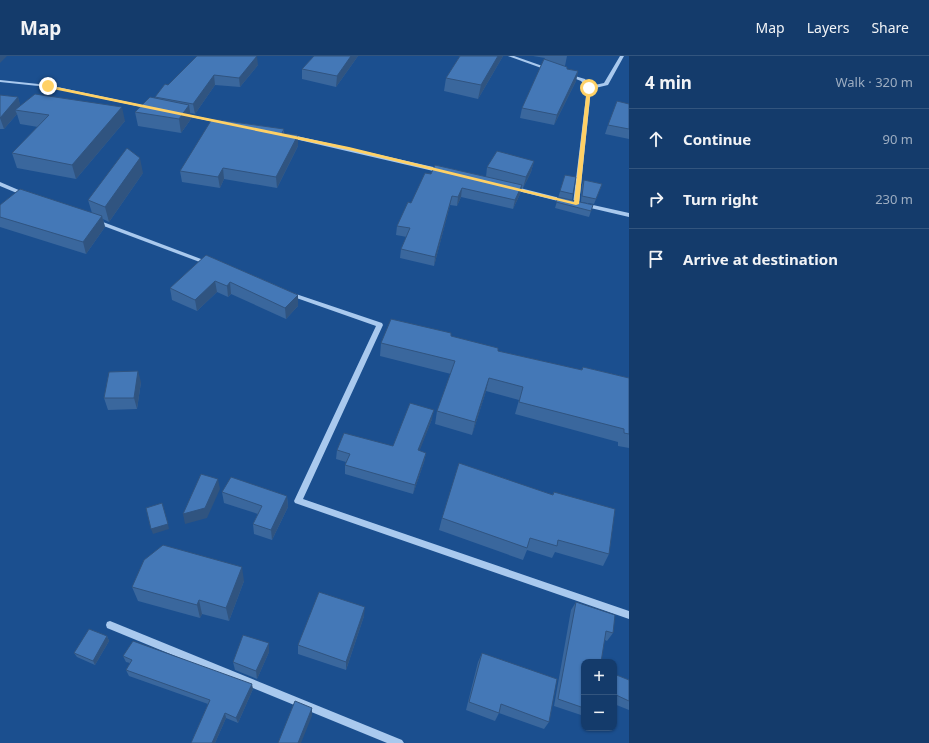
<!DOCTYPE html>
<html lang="en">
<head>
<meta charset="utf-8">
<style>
	body { margin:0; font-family:"Noto Sans",sans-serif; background:#1d4271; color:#f1f3f6 }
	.controls { position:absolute; right:12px; bottom:12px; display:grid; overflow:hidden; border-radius:8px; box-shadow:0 1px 3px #0004 }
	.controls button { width:36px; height:36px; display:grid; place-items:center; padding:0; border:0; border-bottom:1px solid #33557e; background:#143b6b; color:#f1f3f6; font:20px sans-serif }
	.stop { position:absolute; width:12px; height:12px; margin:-9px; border:3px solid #ffd166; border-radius:50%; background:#fff }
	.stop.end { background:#ffd166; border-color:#fff; box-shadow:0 1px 4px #0008 }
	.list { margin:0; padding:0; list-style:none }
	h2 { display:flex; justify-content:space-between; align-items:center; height:52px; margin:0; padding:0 16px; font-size:17px }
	h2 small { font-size:13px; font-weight:400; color:#9dadc1 }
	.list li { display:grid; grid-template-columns:26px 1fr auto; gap:12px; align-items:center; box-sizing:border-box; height:60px; padding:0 16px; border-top:1px solid #33557e }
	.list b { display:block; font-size:15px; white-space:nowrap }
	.list em { font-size:13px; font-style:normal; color:#9dadc1 }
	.icon { flex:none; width:22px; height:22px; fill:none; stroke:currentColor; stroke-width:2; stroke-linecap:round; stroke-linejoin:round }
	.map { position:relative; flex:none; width:629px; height:687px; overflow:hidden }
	header { display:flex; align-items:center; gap:24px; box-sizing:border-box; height:56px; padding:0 20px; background:#143b6b; border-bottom:1px solid #33557e }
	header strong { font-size:19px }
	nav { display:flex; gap:22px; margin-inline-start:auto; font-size:14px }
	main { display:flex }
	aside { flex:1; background:#143b6b }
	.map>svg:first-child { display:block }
</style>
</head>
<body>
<header>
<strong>Map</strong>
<nav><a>Map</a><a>Layers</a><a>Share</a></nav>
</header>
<main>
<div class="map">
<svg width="629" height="687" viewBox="0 0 629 687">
	<rect width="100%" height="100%" fill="#1b4f8f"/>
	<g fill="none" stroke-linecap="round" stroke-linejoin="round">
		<!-- minor -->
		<g fill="#a9c9ee" fill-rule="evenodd">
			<path d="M508,0H514L551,13L547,14Z"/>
			<path d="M620,0H624L608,29L591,33L579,148L578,149H574L573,148L587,32L581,25L566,19L568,18L585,23L590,30L604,27Z"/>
			<path d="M0,24L48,29L151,51L153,52L151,53L48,31L0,26Z"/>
			<path d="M180,57L219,65L221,66L219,67L182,59L180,58Z"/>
			<path d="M288,78L442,113L445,115L442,117L286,81V79Z"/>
			<path d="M0,126L28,138L29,139L28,140H24L0,130Z"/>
			<path d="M512,130L568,144L569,145L566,147L510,133L509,132Z"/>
			<path d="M584,147L629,157V161L582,150V148Z"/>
			<path d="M95,163L209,206L210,207L209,208H205L93,166L92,165Z"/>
			<path d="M290,236L382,267L383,269L303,443L629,555V563L295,447L294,445L376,270L288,239L287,238L288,237Z"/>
			<path d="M110,565L402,684L404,687H387L107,572L106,569L107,566Z"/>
		</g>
	</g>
	<!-- wall -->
	<g fill="#3a679d">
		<path d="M358,0L336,31L302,23V13Z"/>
		<path d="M460,0H503L478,43L444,35L446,22Z"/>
		<path d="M533,0H567L565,10L567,13L578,15L576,25L554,69L520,62L522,52L545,2Z"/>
		<path d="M258,9L240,31L215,29L195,58L190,57L191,63L181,77L138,70L135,56L155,42V41L168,29Z"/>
		<path d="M0,39L18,41L20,50L125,65L76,123L17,112L12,97L38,71L20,68L17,58L4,73H0Z"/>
		<path d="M629,48V83L605,78L608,69Z"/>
		<path d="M284,73V77L298,90L277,132L224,123L220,132L182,126L180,115Z"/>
		<path d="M534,105L531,116L523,132H522L520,138L513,153L461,141L457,150L450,149L434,210L400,202L401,193L407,181L396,179L397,170L411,147L431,118L486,121L487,111Z"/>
		<path d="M143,117L109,166L103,163L105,171L86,198L0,171V149L92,157L88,144Z"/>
		<path d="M565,119L573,138L572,144L591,155L589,161L555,152Z"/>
		<path d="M584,124L602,128L594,148L581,146L582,129Z"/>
		<path d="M206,199L298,239V250L286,263L231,238L228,241L217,236L197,255L172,244L170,232Z"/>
		<path d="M451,280L498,295L581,314L583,311L629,322V392L618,390V386L515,358L519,344L486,335L472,379L435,368L437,355L451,318L380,300L381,287Z"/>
		<path d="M141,326L137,353L108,354L104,342Z"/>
		<path d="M432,363L419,395L426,397L424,406L413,438L345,418V409L346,406L336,403L337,394L393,390Z"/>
		<path d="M222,436L287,440L288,451L272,484L254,478L253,468L258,458L224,447Z"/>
		<path d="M554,436L609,498L603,510L555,496L552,502L527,494L523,504L439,474L442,462L552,439Z"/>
		<path d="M244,525L229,565L202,558L200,562L138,545L132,531Z"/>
		<path d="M576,546L613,577L607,585L605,584L584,606V660L554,650L571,554Z"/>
		<path d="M364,560L346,614L298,598V589Z"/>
		<path d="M107,580L109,585L95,609L77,601L74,597Z"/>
		<path d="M269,596L257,623L235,614L233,606Z"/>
		<path d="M482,597L549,666L544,673L499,657L495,665L466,654L478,606Z"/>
		<path d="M123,600L253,633L238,667L226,662L215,687H191L208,648L129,620L126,614L130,607L126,606Z"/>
		<path d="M614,618L629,624V654L614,648Z"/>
	</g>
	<!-- shaded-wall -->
	<g fill="#305480">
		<path d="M0,0H7L0,7Z"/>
		<path d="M257,0L258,9L240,31L239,22Z"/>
		<path d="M351,0H358L336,31L337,20Z"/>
		<path d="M498,0H503L478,43L481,29Z"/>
		<path d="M578,15L576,25L554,69L557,59Z"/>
		<path d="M214,19L215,29L195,58L193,48Z"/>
		<path d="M18,41L21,52L15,54L17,58L4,73L0,62Z"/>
		<path d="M189,49L191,63L181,77L179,63Z"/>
		<path d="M122,51L125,65L76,123L72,109Z"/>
		<path d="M298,79V90L277,132L276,121Z"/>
		<path d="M140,102L143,117L109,166L105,151Z"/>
		<path d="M534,105L531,116L523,132L526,121Z"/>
		<path d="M223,112L224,123L220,132L218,121Z"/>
		<path d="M522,129L520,138L513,153L515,144Z"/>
		<path d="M462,132L461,141L457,150L458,141Z"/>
		<path d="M452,140L450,149L434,210L435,201Z"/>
		<path d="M102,160L105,171L86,198L83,186Z"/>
		<path d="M215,225L217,236L197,255L195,244Z"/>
		<path d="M230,226L231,238L228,241L227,230Z"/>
		<path d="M298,239V250L286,263L285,252Z"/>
		<path d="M138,315L141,326L137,353L134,342Z"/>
		<path d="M489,322L486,335L472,379L475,366Z"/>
		<path d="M434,354L432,363L416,404L418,394Z"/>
		<path d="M426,397L424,406L413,438L415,429Z"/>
		<path d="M218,423L220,433L207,462L185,468L183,458Z"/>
		<path d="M287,440L288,451L272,484L271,474Z"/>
		<path d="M168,468L169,473L153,478L151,473Z"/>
		<path d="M242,511L244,525L229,565L226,552Z"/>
		<path d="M199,544L202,558L200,562L197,549Z"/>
		<path d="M365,551L364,560L346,614V606Z"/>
		<path d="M107,580L109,585L95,609L93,605Z"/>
		<path d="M269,587V596L257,623L256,615Z"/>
		<path d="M252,628L253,633L238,667L236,662Z"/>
		<path d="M312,652V660L301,687H298Z"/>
		<path d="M225,657L226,662L215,687H212Z"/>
	</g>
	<!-- building -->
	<g fill="#4478b7" stroke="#305480">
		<path d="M197,0H257L239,22L214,19L193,48L155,41L165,28L168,29Z"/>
		<path d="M314,0H351L337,20L302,13Z"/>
		<path d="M460,0H498L481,29L446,22Z"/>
		<path d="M544,3L567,11V13L578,15L557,59L522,52Z"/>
		<path d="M35,38L122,51L72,109L12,97L49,59L15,54Z"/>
		<path d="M0,39L18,41L0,62Z"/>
		<path d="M150,41L189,49L179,63L135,56Z"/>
		<path d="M617,45L629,48V73L608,69Z"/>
		<path d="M212,63L284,73L282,77L298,79L276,121L223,112L218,121L180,115Z"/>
		<path d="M127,92L140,102L105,151L88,144Z"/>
		<path d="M497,95L534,105L526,121L487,111Z"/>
		<path d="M435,109L522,129L515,144L462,132L458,141L452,140L435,201L401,193L410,172L397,170L408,146L411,147L425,117L431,118Z"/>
		<path d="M565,119L576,121L573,138L560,135Z"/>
		<path d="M584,124L602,128L596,143L582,140Z"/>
		<path d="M20,133L102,160L83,186L0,161V149Z"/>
		<path d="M558,141L593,149L591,155L556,146Z"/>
		<path d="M206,199L298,239L285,252L230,226L227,230L215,225L195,244L170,232Z"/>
		<path d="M391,263L451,277V280L498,292V295L582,314L583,311L629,322V378L624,377V373L519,346L523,331L489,322L475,366L437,355L455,305L381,287Z"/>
		<path d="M138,315L134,342H104L109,316Z"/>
		<path d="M410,347L434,354L418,394L426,397L415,429L345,409L350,398L337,394L344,377L393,390Z"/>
		<path d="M459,407L553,439L554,436L615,453L609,498L558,484L557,490L530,482L527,492L442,462Z"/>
		<path d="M201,418L218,423L205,452L183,458Z"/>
		<path d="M231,421L287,440L271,474L253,468L262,450L222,436Z"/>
		<path d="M162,447L168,468L151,473L146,452Z"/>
		<path d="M163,489L242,511L226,552L199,544L197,549L132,531L144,504Z"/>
		<path d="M319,536L365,551L346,606L298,589Z"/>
		<path d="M576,546L615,559L613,577L606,575L601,606H584V652L558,643Z"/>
		<path d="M89,573L107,580L93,605L74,597Z"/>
		<path d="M243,579L269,587L256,615L233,606Z"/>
		<path d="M133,585L252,628L236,662L225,657L212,687H191L210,644L126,614L132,604L123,600Z"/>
		<path d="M482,597L557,623L549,666L501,648L499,657L469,646Z"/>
		<path d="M614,618L629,624V645L614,638Z"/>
		<path d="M295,645L312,652L298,687H278Z"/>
	</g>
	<!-- route -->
	<path fill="#ffd166" d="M47,29L349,91L574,146L587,32L589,30L591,32L579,148L576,149L349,94L48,32Z"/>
</svg>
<div class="controls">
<button>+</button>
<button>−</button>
</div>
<div class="stop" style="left:589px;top:32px"></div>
<div class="stop end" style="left:48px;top:30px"></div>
</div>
<aside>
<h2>4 min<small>Walk · 320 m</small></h2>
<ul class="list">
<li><svg class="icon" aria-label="ahead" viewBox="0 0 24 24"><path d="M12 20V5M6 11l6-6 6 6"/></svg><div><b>Continue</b></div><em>90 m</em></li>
<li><svg class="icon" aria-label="right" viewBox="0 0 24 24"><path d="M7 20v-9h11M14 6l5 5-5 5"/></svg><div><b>Turn right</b></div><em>230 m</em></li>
<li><svg class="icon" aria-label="arrive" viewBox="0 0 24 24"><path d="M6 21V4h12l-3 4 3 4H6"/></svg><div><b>Arrive at destination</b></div></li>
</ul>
</aside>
</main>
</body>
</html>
